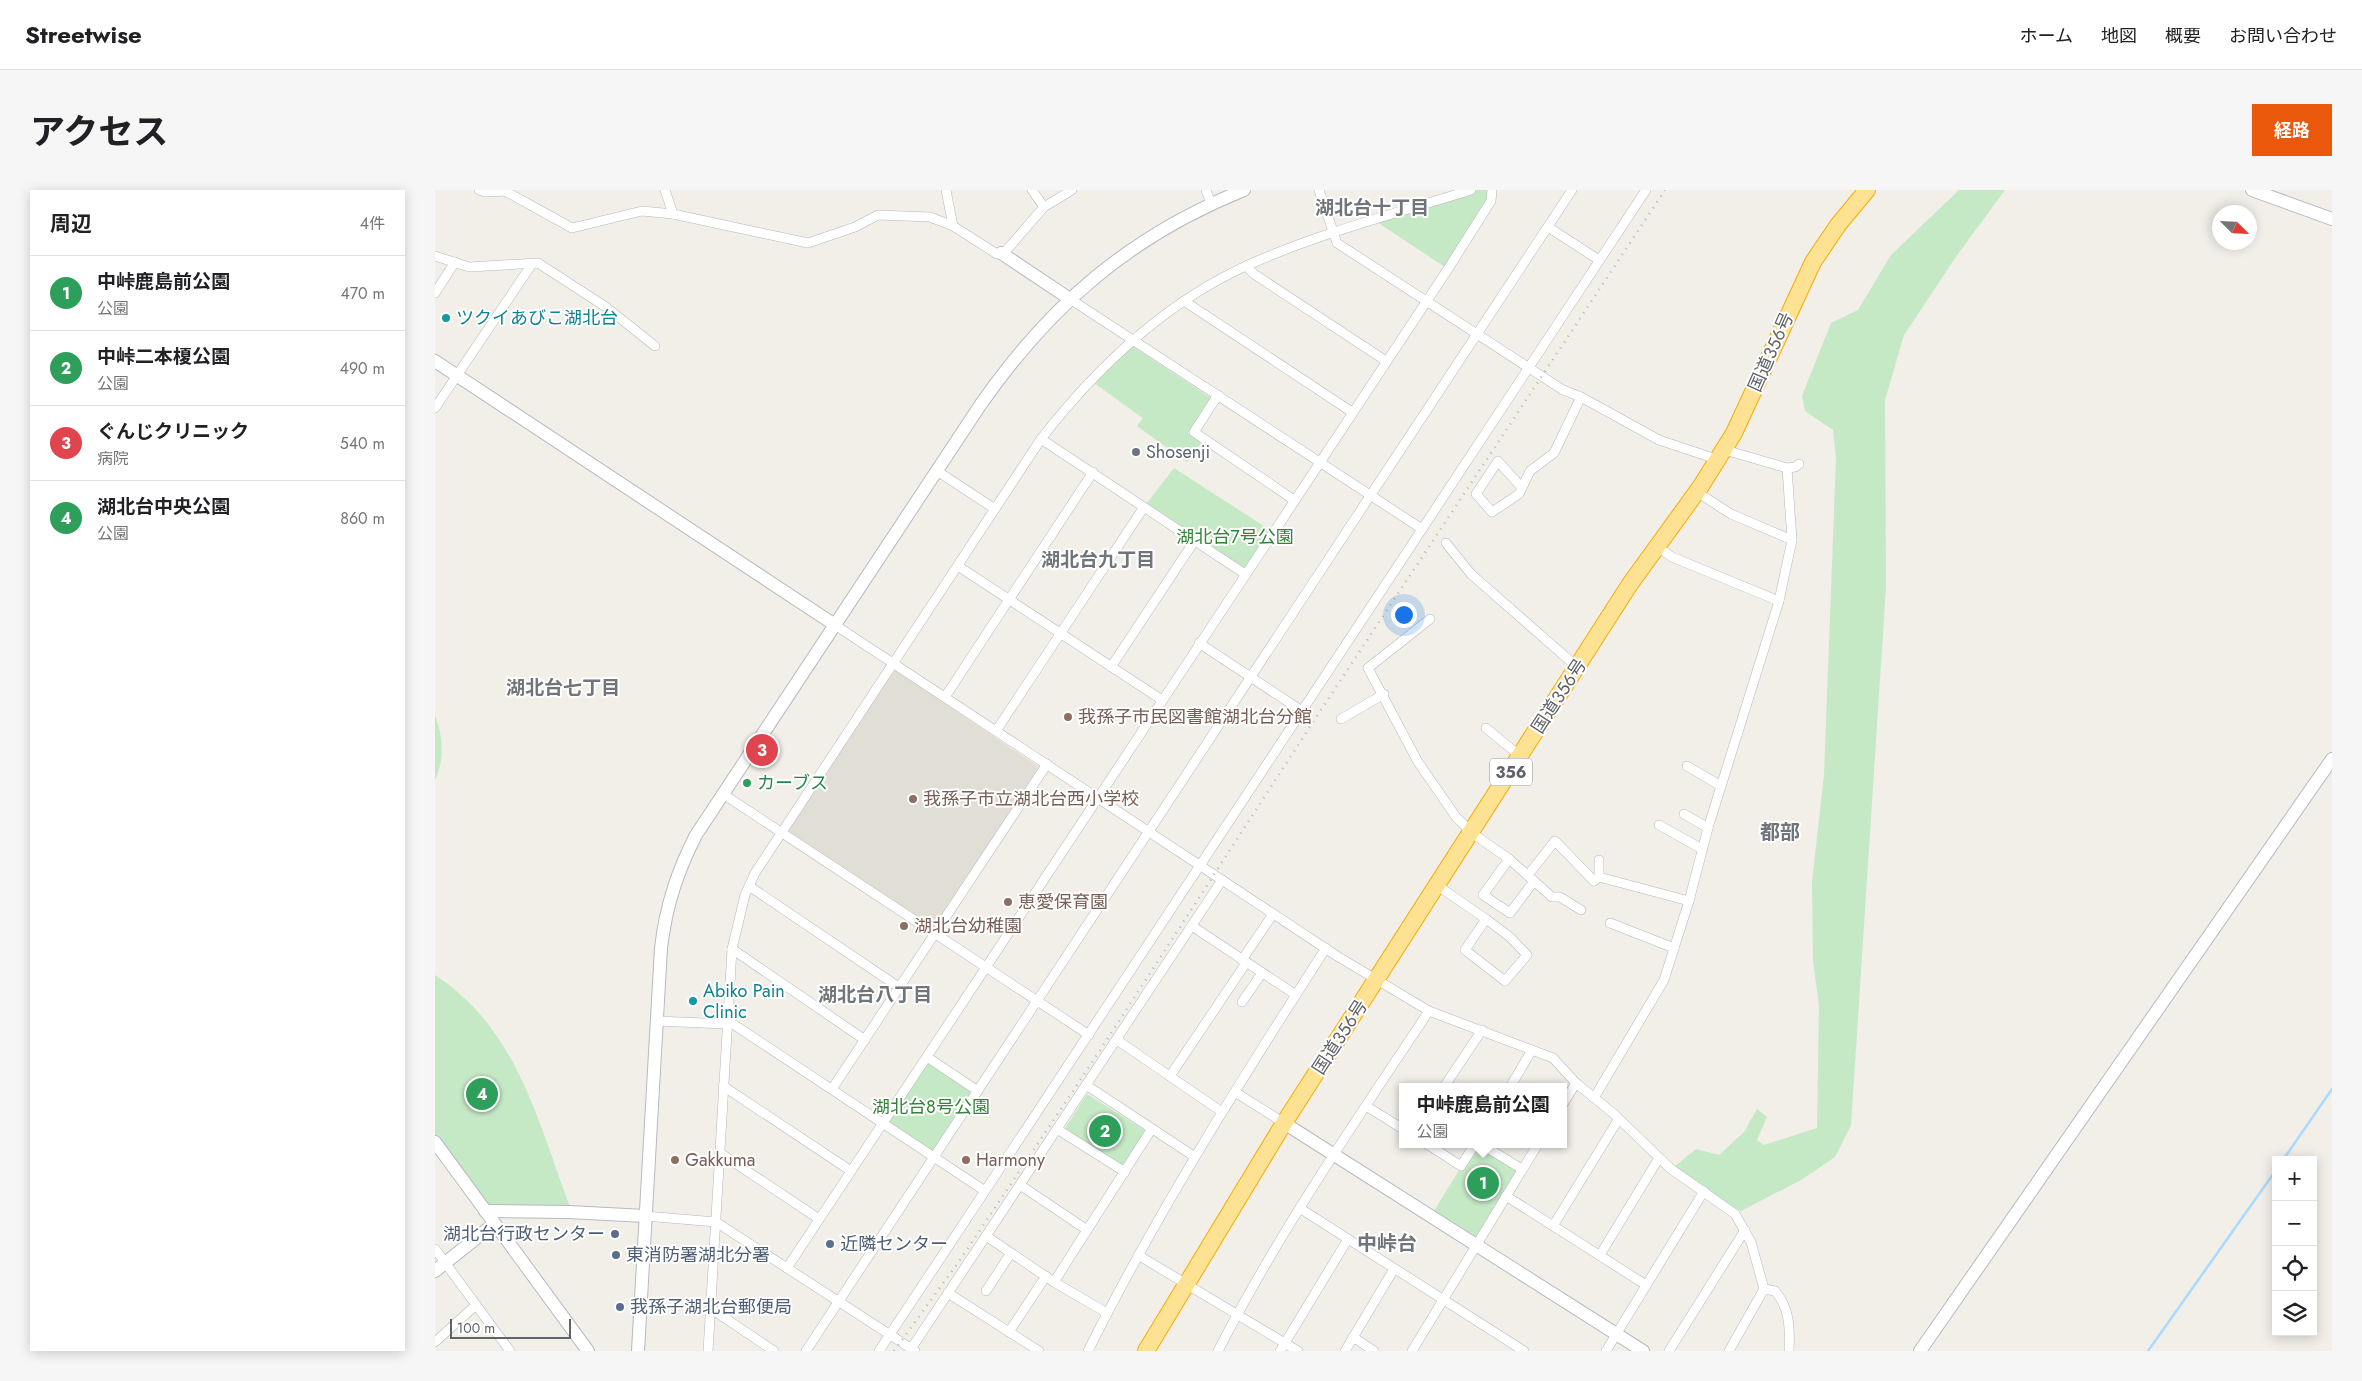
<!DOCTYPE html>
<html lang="ja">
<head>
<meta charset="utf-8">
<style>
	body { margin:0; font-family:Jost,"Noto Sans JP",sans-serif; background:#f6f6f6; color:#202124 }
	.controls { position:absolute; right:15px; bottom:15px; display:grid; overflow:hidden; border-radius:0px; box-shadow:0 2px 12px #0003 }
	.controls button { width:45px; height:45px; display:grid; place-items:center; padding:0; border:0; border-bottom:1px solid #e0e0e0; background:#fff; color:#202124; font:25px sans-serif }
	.compass { position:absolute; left:1777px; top:15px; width:45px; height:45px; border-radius:50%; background:#fff; box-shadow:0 2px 12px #0003; rotate:114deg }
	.scale { position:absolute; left:15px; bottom:12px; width:121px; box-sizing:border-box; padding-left:5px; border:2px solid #5f6368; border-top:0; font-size:14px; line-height:18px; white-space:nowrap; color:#5f6368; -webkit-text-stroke:4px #fff; paint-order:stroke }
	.you { position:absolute; left:968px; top:424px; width:18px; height:18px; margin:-12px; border:4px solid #fff; border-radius:50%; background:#1a73e8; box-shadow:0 0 0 8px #1a73e833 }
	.badge { display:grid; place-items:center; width:32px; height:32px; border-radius:50%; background:#ea580c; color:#fff; font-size:16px; font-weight:700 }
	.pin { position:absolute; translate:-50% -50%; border:2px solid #fff; box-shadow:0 1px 5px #0006 }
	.popup { position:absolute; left:964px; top:893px; width:168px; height:65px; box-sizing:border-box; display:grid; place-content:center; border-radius:0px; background:#fff; filter:drop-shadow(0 1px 4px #0005); font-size:16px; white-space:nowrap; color:#757577 }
	.popup b { font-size:19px; color:#202124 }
	.popup::after { content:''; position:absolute; left:50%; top:100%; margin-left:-10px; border:10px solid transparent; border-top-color:#fff }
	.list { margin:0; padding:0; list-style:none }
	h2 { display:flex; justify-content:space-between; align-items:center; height:65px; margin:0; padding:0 20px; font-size:21px }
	h2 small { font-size:16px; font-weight:400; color:#757577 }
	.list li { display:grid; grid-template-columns:32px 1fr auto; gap:15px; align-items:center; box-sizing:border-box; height:75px; padding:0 20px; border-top:1px solid #e0e0e0 }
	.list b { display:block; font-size:19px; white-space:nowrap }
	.list p { margin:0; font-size:16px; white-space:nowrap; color:#757577 }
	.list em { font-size:16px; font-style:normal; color:#757577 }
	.icon { flex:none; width:28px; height:28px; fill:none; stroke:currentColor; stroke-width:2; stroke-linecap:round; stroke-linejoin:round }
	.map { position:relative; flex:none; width:1897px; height:1161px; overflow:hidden; border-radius:0px }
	header { display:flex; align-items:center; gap:30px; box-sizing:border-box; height:70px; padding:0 25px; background:#fff; border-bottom:1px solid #e0e0e0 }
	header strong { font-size:24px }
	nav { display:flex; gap:28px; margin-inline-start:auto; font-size:18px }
	.intro { display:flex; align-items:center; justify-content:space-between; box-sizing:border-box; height:120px; padding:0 30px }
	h1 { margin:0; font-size:35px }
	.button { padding:12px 22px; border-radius:0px; background:#ea580c; color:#fff; font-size:18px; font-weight:700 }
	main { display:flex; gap:30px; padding:0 30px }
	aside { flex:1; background:#fff; border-radius:0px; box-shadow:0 2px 12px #0003 }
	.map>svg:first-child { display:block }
</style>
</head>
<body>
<header>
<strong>Streetwise</strong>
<nav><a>ホーム</a><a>地図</a><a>概要</a><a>お問い合わせ</a></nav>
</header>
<div class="intro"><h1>アクセス</h1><a class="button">経路</a></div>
<main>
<aside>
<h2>周辺<small>4件</small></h2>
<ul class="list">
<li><span class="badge" style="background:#2e9e5b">1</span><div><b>中峠鹿島前公園</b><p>公園</p></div><em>470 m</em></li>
<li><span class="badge" style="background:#2e9e5b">2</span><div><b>中峠二本榎公園</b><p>公園</p></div><em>490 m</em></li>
<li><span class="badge" style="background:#e0444e">3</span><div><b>ぐんじクリニック</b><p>病院</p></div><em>540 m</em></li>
<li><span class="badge" style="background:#2e9e5b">4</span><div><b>湖北台中央公園</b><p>公園</p></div><em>860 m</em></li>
</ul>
</aside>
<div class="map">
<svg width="1897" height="1161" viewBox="0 0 1897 1161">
	<rect width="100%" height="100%" fill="#f1efe8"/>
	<!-- education -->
	<path fill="#e1ded6" d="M459,479L604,577L498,738L351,641Z"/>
	<!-- green -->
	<g fill="#c5e8c5">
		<path d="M1036,0H1057L1013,79L939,30Z"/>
		<path d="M1524,0H1570L1520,68L1469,145L1450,210L1451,397L1416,935L1400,967L1366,990L1306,1021L1291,1015L1239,977L1261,959L1284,965L1309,942L1322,919L1332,927L1322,950L1329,955L1382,938L1384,815L1378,771L1377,692L1389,585L1401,269L1398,240L1370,221L1367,206L1396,133L1423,120L1456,65Z"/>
		<path d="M697,156L776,208L753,243L766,253L752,272L702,236L708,228L659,193Z"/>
		<path d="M739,278L838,342L810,384L709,317Z"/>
		<path d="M0,525C8,547 10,568 0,590Z"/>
		<path d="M0,785C84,840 103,934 137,1022L50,1021L0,952Z"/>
		<path d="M492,867L543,901L499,967L448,933Z"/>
		<path d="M652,904L711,941L688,978L629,940Z"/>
		<path d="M1040,954L1087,979L1042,1055L996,1026Z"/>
	</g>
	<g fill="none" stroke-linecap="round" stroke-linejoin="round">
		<!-- stream -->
		<g stroke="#aadaff" stroke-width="2.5">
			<path d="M1848,970L1897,899"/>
			<path d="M1713,1161L1841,980"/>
		</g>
		<defs>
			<g id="street">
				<path d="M44,0L50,2L70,1L137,38L207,21L238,24"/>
				<path d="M230,0L238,24L373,53L420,37L443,25L495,27L518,36"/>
				<path d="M511,0L518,36L562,64L566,63"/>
				<path d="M597,0L609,17"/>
				<path d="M771,0L776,14"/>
				<path d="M884,0L902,53L1128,200L1146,207L1224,250L1284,270"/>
				<path d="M1113,37L1164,70"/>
				<path d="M569,63L609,17L637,0"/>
				<path d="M0,66L34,77L103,73L171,117L220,156"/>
				<path d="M811,76L819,84L951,171"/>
				<path d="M0,103L20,72"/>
				<path d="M635,109L987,339"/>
				<path d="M749,111L917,222"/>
				<path d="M783,205L759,242L859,310"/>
				<path d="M0,218L97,74"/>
				<path d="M606,249L810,384"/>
				<path d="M1290,260L1352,278L1360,277L1364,274"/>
				<path d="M1352,278L1357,350"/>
				<path d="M502,281L560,319"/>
				<path d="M1087,298L1063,271L1041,304L1057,322L1084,304L1095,281L1119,263L1146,207"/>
				<path d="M1011,353L1036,384L1142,477"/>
				<path d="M1221,356L1237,367L1344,411"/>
				<path d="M523,376L727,510"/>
				<path d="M995,429L933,478L983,572L1021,627L1037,643L1074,669L1117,707H1125L1146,720"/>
				<path d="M400,435L787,690"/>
				<path d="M764,453L867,521"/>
				<path d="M676,477L760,350"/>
				<path d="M510,507L658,282"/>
				<path d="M906,529L949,504"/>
				<path d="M1051,538L1085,566"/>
				<path d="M561,541L709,317"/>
				<path d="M1252,576L1286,596"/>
				<path d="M288,604L654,845"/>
				<path d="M1249,624L1273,638"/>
				<path d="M1224,635L1267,659"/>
				<path d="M1074,669L1048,705L1075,723L1099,691"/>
				<path d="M1093,685L1120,651L1159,691L1164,687L1254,711"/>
				<path d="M1164,687V670"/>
				<path d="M314,696L465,798"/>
				<path d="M1003,696L1051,729L1030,760L1070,791L1092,765L1075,747L1051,729"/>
				<path d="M1175,733L1239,758"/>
				<path d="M757,736L861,805"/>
				<path d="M297,759L430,850"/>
				<path d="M807,770L838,724"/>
				<path d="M807,812L827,783"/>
				<path d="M292,830L550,1001L444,1161"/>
				<path d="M222,831L291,834"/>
				<path d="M682,850L787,922"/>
				<path d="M492,867L543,901"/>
				<path d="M735,886L811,773"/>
				<path d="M651,895L760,967"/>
				<path d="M288,896L416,981"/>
				<path d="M1009,897L1047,840"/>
				<path d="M1075,897L1097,860"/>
				<path d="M397,899L612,574"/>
				<path d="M800,902L849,933"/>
				<path d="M1159,908L1229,790L1254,711L1273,638L1344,411L1357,350L1296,324L1262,302"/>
				<path d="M1128,914L1141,893"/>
				<path d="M931,916L968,939"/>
				<path d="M622,939L690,982"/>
				<path d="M992,954L1026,976L1040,954"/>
				<path d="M1046,954L1087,979"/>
				<path d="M285,963L384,1029"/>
				<path d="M585,995L652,1040"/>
				<path d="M550,1001L1211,0"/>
				<path d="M1071,1006L1211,1095"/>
				<path d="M866,1019L1089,1161"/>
				<path d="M210,1026L281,1032L480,1161"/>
				<path d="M1118,1036L1183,930"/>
				<path d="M551,1046L619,1092L672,1123"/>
				<path d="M0,1059L75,1161"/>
				<path d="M703,1065L863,1161"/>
				<path d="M1165,1065L1224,968"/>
				<path d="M352,1078L1013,79L1056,11L1057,0"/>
				<path d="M619,1092L716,940"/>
				<path d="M551,1101L576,1063"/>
				<path d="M513,1103L604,1161"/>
				<path d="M275,1118L339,1161"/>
				<path d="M574,1142L611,1086"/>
				<path d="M918,1147L939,1161"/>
				<path d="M0,1152L41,1115"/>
				<path d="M476,1159L787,690L902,766L994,821L1118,868L1141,893L1179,924L1236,979L1300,1024L1316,1052L1329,1099"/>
				<path d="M273,1161L297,759L310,705L320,683L606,249C662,177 729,113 813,75C885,43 962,23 1036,0"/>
				<path d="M371,1161L1137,0"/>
				<path d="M653,1161C723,1021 806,890 891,758"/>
				<path d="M783,1161C843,1044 921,930 994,821"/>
				<path d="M845,1161L913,1049"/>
				<path d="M910,1161L959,1079"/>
				<path d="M977,1161L1103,954"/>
				<path d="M1171,1161L1269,1001"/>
				<path d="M1234,1161L1310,1040"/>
				<path d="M1294,1161L1329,1099L1340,1101C1355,1118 1355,1139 1354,1161"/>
			</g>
			<g id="secondary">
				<path d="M1817,0L1897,29"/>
				<path d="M566,63L635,109"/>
				<path d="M0,171L400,435"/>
				<path d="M849,933L1208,1161"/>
				<path d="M0,952L153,1161"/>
				<path d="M50,1021L134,1022L210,1026"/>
				<path d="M0,1081L59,1034"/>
				<path d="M203,1161L226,758C231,716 242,682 261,645L546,214C616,114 695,46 809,0"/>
				<path d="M1485,1161L1897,569"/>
			</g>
			<path id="highway" d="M711,1161L849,933L1195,394L1266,296L1299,243L1378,72L1403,35L1432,0"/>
		</defs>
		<!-- street casing -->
		<use href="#street" stroke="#b5b8bc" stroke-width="10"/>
		<!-- secondary casing -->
		<use href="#secondary" stroke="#b6babf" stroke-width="14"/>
		<!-- highway casing -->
		<use href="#highway" stroke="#f9ab00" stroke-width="18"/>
		<!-- street -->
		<use href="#street" stroke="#fff" stroke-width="9"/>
		<!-- secondary -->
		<use href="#secondary" stroke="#fff" stroke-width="12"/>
		<!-- highway -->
		<use href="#highway" stroke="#fde293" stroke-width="16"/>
		<!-- rail -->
		<path stroke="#b6b7b8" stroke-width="2.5" stroke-dasharray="1 6" stroke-linecap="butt" d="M459,1161L525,1070L660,868L880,529L1230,0"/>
	</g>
	<!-- markers -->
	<g fill="#0f9aa8" stroke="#fff" stroke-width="2">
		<circle cx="11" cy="128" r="5"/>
		<circle cx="258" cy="811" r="5"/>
	</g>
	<circle fill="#6b7280" stroke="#fff" stroke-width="2" cx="701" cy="262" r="5"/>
	<g fill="#8d6e63" stroke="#fff" stroke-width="2">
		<circle cx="633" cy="527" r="5"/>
		<circle cx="478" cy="609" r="5"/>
		<circle cx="573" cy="712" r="5"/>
		<circle cx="469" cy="736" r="5"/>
		<circle cx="240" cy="970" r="5"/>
		<circle cx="531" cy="970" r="5"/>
	</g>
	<circle fill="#2e9e5b" stroke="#fff" stroke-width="2" cx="312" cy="593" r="5"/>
	<g fill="#5c6f8a" stroke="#fff" stroke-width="2">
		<circle cx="180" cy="1044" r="5"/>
		<circle cx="395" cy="1054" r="5"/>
		<circle cx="181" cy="1065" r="5"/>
		<circle cx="185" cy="1117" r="5"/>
	</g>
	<g text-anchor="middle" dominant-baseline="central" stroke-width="4" stroke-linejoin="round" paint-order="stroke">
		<!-- shield labels -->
		<rect fill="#fff" stroke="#8f9295" stroke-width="1" x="1055" y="568.5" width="42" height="27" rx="4"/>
		<g font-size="16" font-weight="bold" fill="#5f6368">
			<text x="1076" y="582">356</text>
		</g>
		<!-- culture labels -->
		<g font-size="18" fill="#0d838f" stroke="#fff" text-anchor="start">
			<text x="21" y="128">ツクイあびこ湖北台</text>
			<text x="268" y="801">Abiko Pain<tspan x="268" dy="21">Clinic</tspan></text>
		</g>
		<!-- street labels -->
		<g font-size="18" fill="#5f6368" stroke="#fff">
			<text transform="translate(1336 162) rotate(-66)">国道356号</text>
			<text transform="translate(1124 506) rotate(-57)">国道356号</text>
			<text transform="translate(905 847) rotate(-57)">国道356号</text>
		</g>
		<!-- worship labels -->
		<g font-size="18" fill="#5b616d" stroke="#fff" text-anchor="start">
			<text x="711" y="262">Shosenji</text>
		</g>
		<!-- park labels -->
		<g font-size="18" fill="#348238" stroke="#fff">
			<text x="800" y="347">湖北台7号公園</text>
			<text x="496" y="917">湖北台8号公園</text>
		</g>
		<!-- education labels -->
		<g font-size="18" fill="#785e54" stroke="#fff" text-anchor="start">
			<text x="643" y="527">我孫子市民図書館湖北台分館</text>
			<text x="488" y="609">我孫子市立湖北台西小学校</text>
			<text x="583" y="712">恵愛保育園</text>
			<text x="479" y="736">湖北台幼稚園</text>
			<text x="250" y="970">Gakkuma</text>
			<text x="541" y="970">Harmony</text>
		</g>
		<!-- leisure labels -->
		<g font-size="18" fill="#27864d" stroke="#fff" text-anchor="start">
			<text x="322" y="593">カーブス</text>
		</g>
		<!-- service labels -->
		<g font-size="18" fill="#4e5e75" stroke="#fff" text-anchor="start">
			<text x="170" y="1044" text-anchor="end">湖北台行政センター</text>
			<text x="405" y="1054">近隣センター</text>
			<text x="191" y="1065">東消防署湖北分署</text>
			<text x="195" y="1117">我孫子湖北台郵便局</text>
		</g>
		<!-- neighbourhood labels -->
		<g font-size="19" font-weight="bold" fill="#70757a" stroke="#fff">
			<text x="937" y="17">湖北台十丁目</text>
			<text x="663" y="369">湖北台九丁目</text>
			<text x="128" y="497">湖北台七丁目</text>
			<text x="440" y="804">湖北台八丁目</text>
		</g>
		<!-- quarter labels -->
		<g font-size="20" font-weight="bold" fill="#70757a" stroke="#fff">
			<text x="1345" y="642">都部</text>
			<text x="952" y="1053">中峠台</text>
		</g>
	</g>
</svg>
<div class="controls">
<button>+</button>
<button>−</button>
<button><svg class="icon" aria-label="locate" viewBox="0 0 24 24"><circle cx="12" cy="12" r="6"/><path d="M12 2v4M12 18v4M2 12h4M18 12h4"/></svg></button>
<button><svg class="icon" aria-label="layers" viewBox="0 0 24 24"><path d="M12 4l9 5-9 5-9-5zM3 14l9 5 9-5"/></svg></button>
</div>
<svg class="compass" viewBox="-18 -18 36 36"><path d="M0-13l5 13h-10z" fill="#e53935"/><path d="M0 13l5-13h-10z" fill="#757577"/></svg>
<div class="scale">100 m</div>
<div class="you"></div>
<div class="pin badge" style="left:1048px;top:993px;background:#2e9e5b">1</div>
<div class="popup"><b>中峠鹿島前公園</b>公園</div>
<div class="pin badge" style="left:670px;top:941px;background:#2e9e5b">2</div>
<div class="pin badge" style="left:327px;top:560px;background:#e0444e">3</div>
<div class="pin badge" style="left:47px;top:904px;background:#2e9e5b">4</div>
</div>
</main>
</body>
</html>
